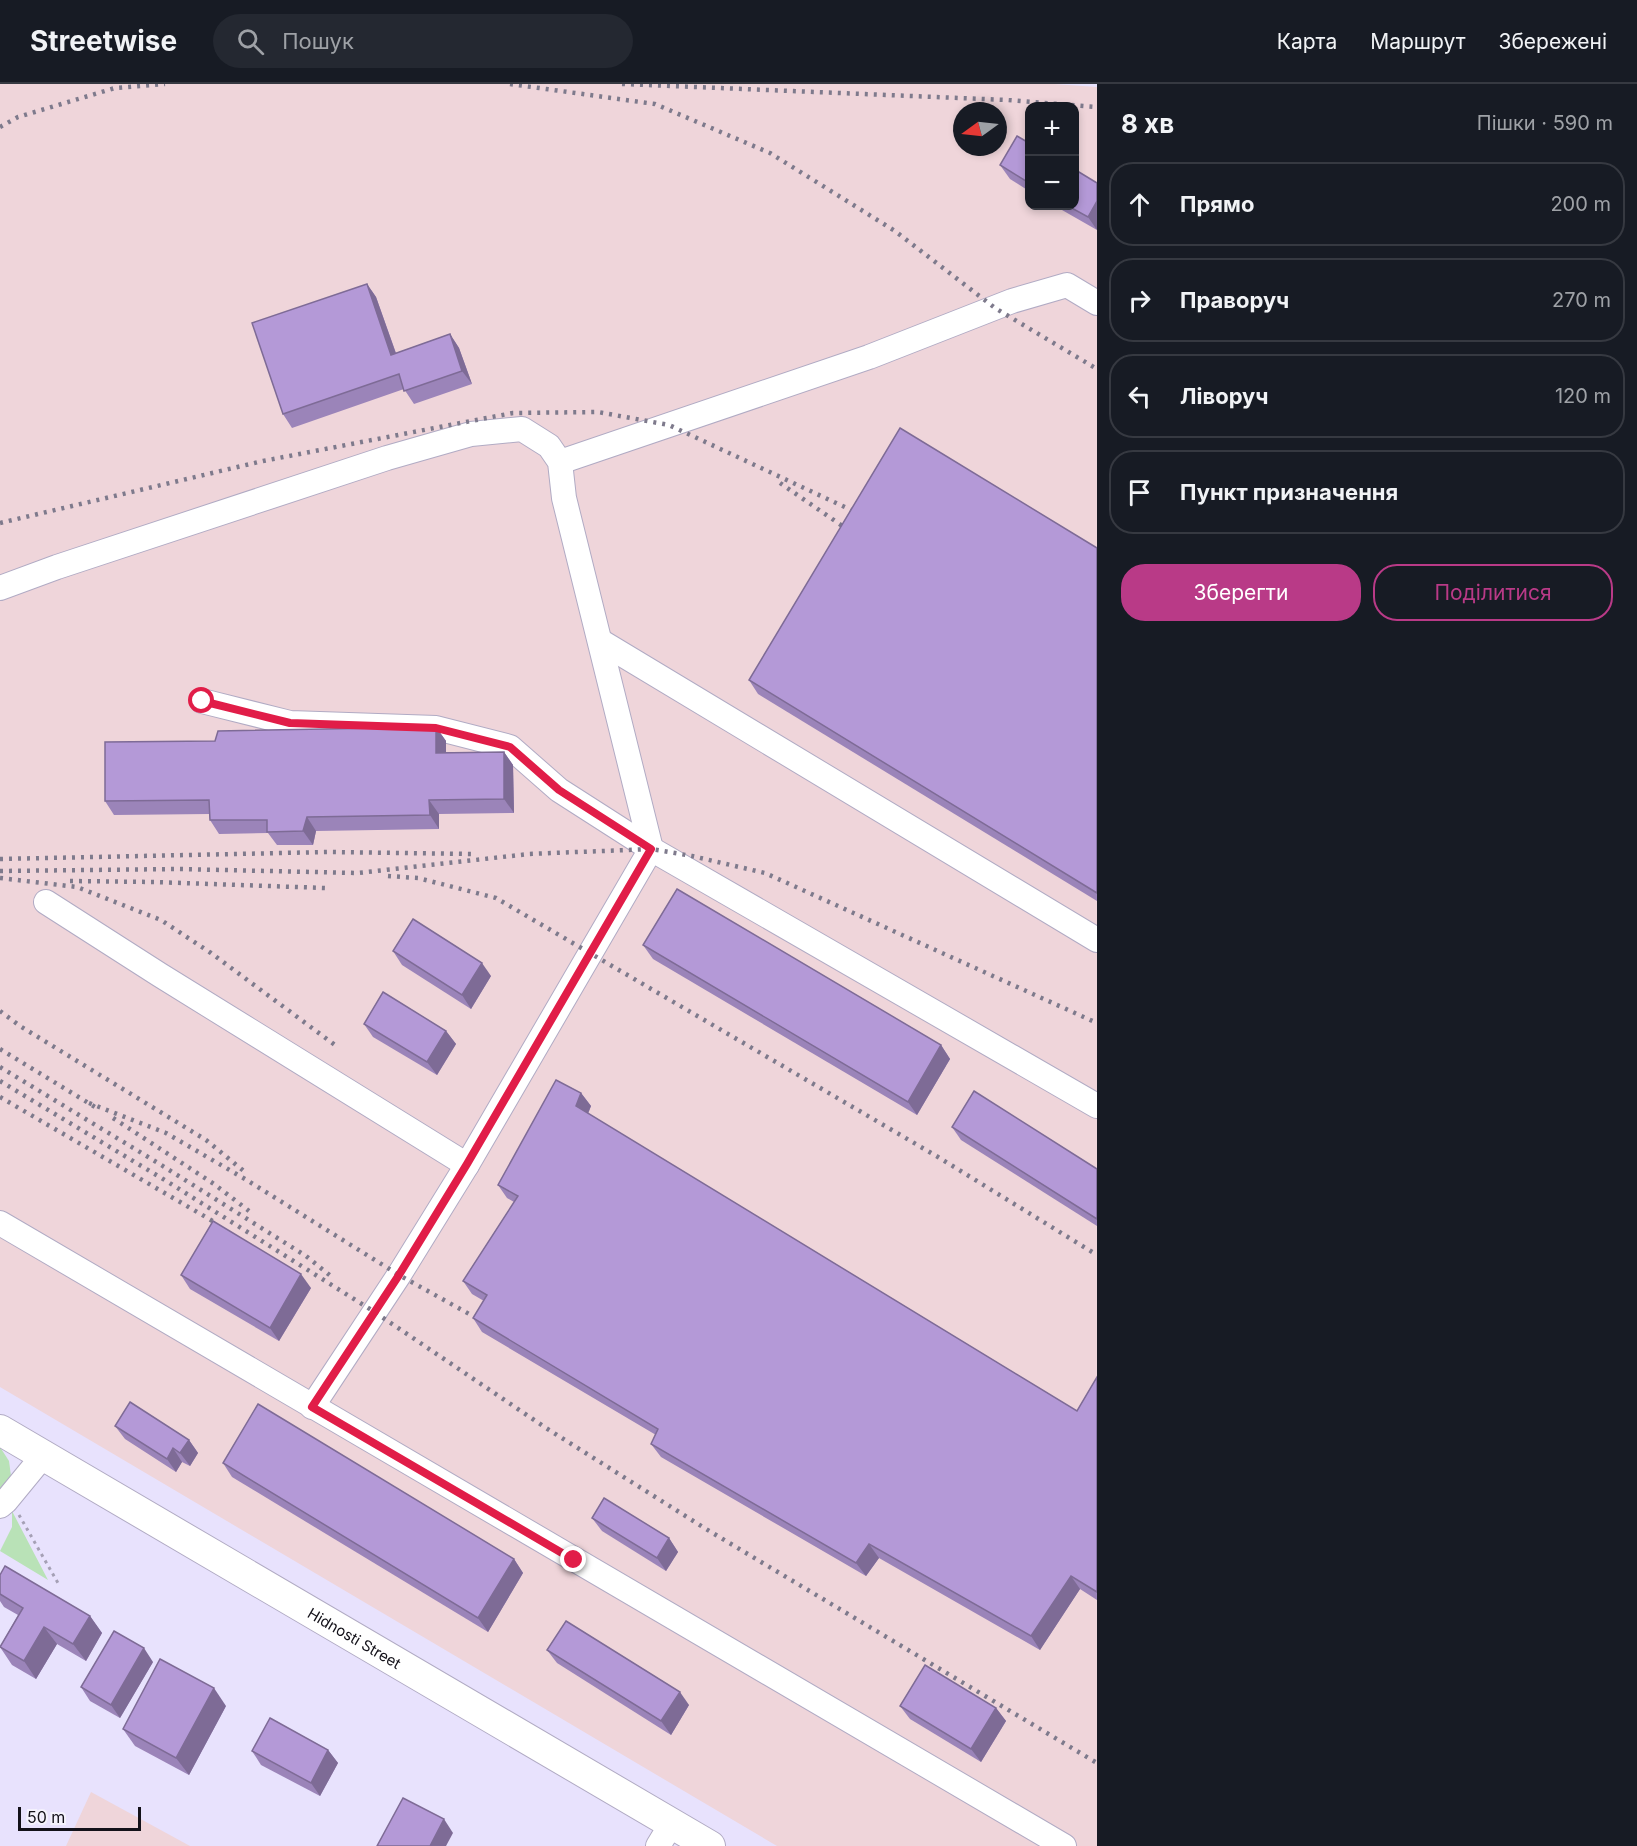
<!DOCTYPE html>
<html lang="uk">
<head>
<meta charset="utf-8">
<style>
	body { margin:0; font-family:Inter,sans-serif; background:#242831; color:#f1f3f6 }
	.controls { position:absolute; right:18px; top:18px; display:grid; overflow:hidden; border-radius:12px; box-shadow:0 3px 9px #0003 }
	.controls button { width:54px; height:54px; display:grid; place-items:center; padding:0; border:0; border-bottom:2px solid #363941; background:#171b24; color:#f1f3f6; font:30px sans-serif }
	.compass { position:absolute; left:953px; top:18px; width:54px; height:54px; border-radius:50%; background:#171b24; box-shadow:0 3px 9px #0003; rotate:255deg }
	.scale { position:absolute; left:18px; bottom:15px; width:123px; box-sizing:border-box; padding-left:6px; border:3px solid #131119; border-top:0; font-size:16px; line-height:21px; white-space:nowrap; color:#131119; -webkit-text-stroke:4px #f4f2fd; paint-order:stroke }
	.stop { position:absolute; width:18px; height:18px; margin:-14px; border:4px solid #e11d48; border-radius:50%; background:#fff }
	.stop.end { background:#e11d48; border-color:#fff; box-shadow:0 2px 6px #0008 }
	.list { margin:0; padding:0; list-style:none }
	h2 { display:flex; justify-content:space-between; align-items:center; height:78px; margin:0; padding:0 24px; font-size:26px }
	h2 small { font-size:20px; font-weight:400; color:#9ea1a6 }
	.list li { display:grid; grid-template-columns:39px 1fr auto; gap:18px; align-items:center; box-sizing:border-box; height:84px; margin:0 12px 12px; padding:0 12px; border:2px solid #363941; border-radius:24px }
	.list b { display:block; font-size:22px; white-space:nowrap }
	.list em { font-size:20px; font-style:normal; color:#9ea1a6 }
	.actions { display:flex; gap:12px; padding:18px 24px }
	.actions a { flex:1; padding:14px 0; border:2px solid #b93a87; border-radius:24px; text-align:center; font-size:21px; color:#b93a87 }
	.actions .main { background:#b93a87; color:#fff }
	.icon { flex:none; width:33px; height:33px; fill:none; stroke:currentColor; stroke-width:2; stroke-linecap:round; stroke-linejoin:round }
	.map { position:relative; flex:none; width:1097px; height:1762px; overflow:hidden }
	header { display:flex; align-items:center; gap:36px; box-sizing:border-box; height:84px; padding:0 30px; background:#171b24; border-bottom:2px solid #363941 }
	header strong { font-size:28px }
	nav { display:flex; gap:33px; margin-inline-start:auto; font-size:21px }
	.search { width:420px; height:54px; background:#242831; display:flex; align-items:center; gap:15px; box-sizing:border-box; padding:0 21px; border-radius:33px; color:#9ea1a6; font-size:22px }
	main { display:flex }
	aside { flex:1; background:#171b24 }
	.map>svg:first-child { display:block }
</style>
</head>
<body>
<header>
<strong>Streetwise</strong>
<div class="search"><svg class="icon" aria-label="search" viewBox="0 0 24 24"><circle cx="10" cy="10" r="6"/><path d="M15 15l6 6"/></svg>Пошук</div>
<nav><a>Карта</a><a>Маршрут</a><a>Збережені</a></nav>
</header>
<main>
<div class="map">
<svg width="1097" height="1762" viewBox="0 0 1097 1762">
	<rect width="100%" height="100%" fill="#e8e2fd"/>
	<!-- industrial -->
	<g fill="#efd5da" fill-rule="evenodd">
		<path d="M0,0H1054L1097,3V1762H777L0,1303ZM1030,22H1074V122H1030ZM962,27H998V63H962Z"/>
		<path d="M91,1708L190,1762H66Z"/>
	</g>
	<!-- green -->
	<g fill="#b9e2b7">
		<path d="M0,1363L9,1377L11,1392L0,1410Z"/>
		<path d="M12,1427L48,1496L0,1467L12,1443Z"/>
	</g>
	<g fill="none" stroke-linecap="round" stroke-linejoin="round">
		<defs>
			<g id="minor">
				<path d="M560,378L869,273L1012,217L1067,201L1097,219"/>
				<path d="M0,504L57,483L387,374L471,350L522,345L549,362L560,378L564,414L651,765L467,1081L399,1191L312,1323"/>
				<path d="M600,557L1097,856"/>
				<path d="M202,617L290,639L436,644L510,663L559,706L651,765L1097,1022"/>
				<path d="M46,818L160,891L467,1081"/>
				<path d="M0,1139L1064,1762"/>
				<path d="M0,1422L6,1417L43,1372"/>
				<path d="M658,1762L672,1739"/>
			</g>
			<g id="major">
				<path id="s1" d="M0,1346L710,1762"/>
			</g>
		</defs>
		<!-- minor casing -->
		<use href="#minor" stroke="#b1abc4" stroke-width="26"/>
		<!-- major casing -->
		<use href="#major" stroke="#b1abc4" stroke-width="32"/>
		<!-- path -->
		<path stroke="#a5a0b5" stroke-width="3" stroke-dasharray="3 4.5" stroke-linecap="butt" d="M19,1431L58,1499"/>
		<!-- minor -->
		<use href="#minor" stroke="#fff" stroke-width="24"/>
		<!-- major -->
		<use href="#major" stroke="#fff" stroke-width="30"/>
		<!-- rail -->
		<g stroke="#7e7a8c" stroke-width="4.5" stroke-dasharray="3 6" stroke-linecap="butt">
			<path d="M510,0L655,20L770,69L895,147L995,224L1097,285"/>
			<path d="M622,0L1007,16L1097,23"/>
			<path d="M0,43L18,33L115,4L165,0"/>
			<path d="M780,399L854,450"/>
			<path d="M0,439L263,377L450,341L513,329L598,328L669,341L864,432"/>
			<path d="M0,775L329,768L472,770"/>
			<path d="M0,787L178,785L358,789L529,770L651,765L692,772L765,789L1097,939"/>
			<path d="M388,792L418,794L496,814L938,1073L1097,1171"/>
			<path d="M0,794L77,803L161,836L211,869L335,961"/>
			<path d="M70,797L154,798L325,804"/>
			<path d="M0,927L20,942L206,1056L245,1088"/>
			<path d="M0,965L95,1023"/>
			<path d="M0,983L158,1079L306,1172L332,1193"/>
			<path d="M0,997L168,1098L373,1227L546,1344L706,1445L1097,1679"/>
			<path d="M0,1013L216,1139"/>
			<path d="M89,1019L166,1049L245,1095L399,1191L471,1231"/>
			<path d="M113,1034L214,1100L249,1127"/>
		</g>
	</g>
	<!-- wall -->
	<g fill="#9b84b9">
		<path d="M1029,59V107L1010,95L1000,81Z"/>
		<path d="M1074,85L1097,146L1055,122H1074Z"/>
		<path d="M367,200L376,213L396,269L450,250L459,264L472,300L414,320L404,305L292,344L283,330Z"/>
		<path d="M1097,464V817L758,610L749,596Z"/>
		<path d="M436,643L446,657V668H504L513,681L514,729L439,730V745L316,747L313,761H277L268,749L219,750L210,736L209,730L114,731L105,717L215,657Z"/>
		<path d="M643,861L941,961L950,975L917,1031L653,875Z"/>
		<path d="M393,867L491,892L471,925L402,881Z"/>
		<path d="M364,940L446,947L456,960L437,991L373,953Z"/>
		<path d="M581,1009L591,1022L588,1030L1077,1327L1097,1293V1516L1080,1505L1040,1566L879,1474L866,1492L661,1373L651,1360L656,1351L482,1248L473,1234L484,1217L472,1210L463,1197L514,1118L507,1114L498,1101Z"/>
		<path d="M952,1043L1097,1085V1142L961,1056Z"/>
		<path d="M181,1191L311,1204L279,1257L190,1205Z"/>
		<path d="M115,1342L189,1356L198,1369L190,1382L182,1378L176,1388L125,1355Z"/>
		<path d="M223,1379L514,1475L523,1489L488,1548L232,1393Z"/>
		<path d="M592,1434L669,1454L678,1468L666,1487L602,1447Z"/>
		<path d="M0,1491L90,1532L102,1549L86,1577L57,1560L36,1595L12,1581L0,1563L18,1531L4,1523L0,1517Z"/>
		<path d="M547,1566L689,1621L671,1651L557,1579Z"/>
		<path d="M153,1578L120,1634L90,1617L81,1603Z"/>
		<path d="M226,1622L189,1691L135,1662L123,1645Z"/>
		<path d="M900,1622L996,1624L1006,1637L981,1678L910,1635Z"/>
		<path d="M328,1666L338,1679L320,1712L261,1681L252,1667Z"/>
	</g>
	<!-- shaded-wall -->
	<g fill="#7e6b96">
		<path d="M1097,117V146L1088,133Z"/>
		<path d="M367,200L376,213L401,284L391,271Z"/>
		<path d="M450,250L459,264L472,300L462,287Z"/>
		<path d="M436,643L446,657V682L436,669Z"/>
		<path d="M504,668L513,681L514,729L504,715Z"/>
		<path d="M429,716L439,730V745L430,731Z"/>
		<path d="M307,733L316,747L313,761L303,747Z"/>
		<path d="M482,879L491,892L471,925L462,911Z"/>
		<path d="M446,947L456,960L437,991L427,978Z"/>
		<path d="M941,961L950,975L917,1031L908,1018Z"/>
		<path d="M581,1009L591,1022L585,1036L576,1022Z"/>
		<path d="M301,1190L311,1204L279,1257L270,1244Z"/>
		<path d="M189,1356L198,1369L190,1382L180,1369Z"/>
		<path d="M173,1364L182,1378L176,1388L167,1375Z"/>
		<path d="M669,1454L678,1468L666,1487L657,1474Z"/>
		<path d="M869,1460L879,1474L866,1492L856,1479Z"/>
		<path d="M514,1475L523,1489L488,1548L478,1534Z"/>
		<path d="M1071,1492L1080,1505L1040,1566L1031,1552Z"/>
		<path d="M90,1532L102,1549L86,1577L73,1560Z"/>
		<path d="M44,1543L57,1560L36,1595L24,1577Z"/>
		<path d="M144,1564L153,1578L120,1634L111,1621Z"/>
		<path d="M214,1604L226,1622L189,1691L176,1674Z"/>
		<path d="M680,1608L689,1621L671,1651L661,1637Z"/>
		<path d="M996,1624L1006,1637L981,1678L971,1665Z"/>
		<path d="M328,1666L338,1679L320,1712L311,1699Z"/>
		<path d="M444,1735L453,1749L446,1762H430Z"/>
	</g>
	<!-- building -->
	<g fill="#b499d7" stroke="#7e6b96" stroke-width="1.5">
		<path d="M1017,52L1029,59V99L1000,81Z"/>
		<path d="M1074,85L1097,99V117L1088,133L1068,122H1074Z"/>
		<path d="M367,200L391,271L450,250L462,287L404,307L399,290L283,330L252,239Z"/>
		<path d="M900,344L1097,464V809L749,596Z"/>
		<path d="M436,643V669L504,668V715L429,716L430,731L307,733L303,747L267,748V736H210L209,716L105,717V658L215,657L218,647Z"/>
		<path d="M677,805L941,961L908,1018L643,861Z"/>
		<path d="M413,835L482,879L462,911L393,867Z"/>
		<path d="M383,908L446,947L427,978L364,940Z"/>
		<path d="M556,996L581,1009L576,1022L1077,1327L1097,1293V1508L1071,1492L1031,1552L869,1460L856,1479L651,1360L658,1345L473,1234L487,1211L463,1197L518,1112L498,1101Z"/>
		<path d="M974,1007L1097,1085V1135L952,1043Z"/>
		<path d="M213,1137L301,1190L270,1244L181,1191Z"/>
		<path d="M130,1318L189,1356L180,1369L173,1364L167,1375L115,1342Z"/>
		<path d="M258,1320L514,1475L478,1534L223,1379Z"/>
		<path d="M604,1414L669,1454L657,1474L592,1434Z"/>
		<path d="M5,1482L90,1532L73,1560L44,1543L24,1577L0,1563L23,1524L0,1510V1491Z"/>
		<path d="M566,1537L680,1608L661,1637L547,1566Z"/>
		<path d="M114,1547L144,1564L111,1621L81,1603Z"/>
		<path d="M160,1575L214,1604L176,1674L123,1645Z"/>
		<path d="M925,1581L996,1624L971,1665L900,1622Z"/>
		<path d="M270,1634L328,1666L311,1699L252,1667Z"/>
		<path d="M403,1714L444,1735L430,1762H377Z"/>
	</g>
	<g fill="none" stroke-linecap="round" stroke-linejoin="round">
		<!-- route -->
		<path stroke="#e11d48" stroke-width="8" d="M202,617L290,639L436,644L510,663L559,706L651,765L467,1080L399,1191L312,1323L574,1476"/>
	</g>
	<g text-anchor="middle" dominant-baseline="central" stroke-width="5" stroke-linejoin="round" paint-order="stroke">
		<!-- street labels -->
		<g font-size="15" fill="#131119" stroke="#f4f2fd">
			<text stroke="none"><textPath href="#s1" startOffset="411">Hidnosti Street</textPath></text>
		</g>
	</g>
</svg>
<div class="controls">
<button>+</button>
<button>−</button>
</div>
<svg class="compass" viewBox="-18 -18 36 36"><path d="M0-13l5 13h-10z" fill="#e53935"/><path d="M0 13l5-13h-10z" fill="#9ea1a6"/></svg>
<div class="scale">50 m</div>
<div class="stop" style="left:202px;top:617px"></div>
<div class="stop end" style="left:574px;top:1476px"></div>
</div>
<aside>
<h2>8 хв<small>Пішки · 590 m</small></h2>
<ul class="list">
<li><svg class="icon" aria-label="ahead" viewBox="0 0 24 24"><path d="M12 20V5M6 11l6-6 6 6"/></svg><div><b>Прямо</b></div><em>200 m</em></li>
<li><svg class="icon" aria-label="right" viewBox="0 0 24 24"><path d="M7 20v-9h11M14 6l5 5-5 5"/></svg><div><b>Праворуч</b></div><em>270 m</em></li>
<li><svg class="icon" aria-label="left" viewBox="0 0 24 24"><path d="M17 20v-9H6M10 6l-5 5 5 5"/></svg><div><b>Ліворуч</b></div><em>120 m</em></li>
<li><svg class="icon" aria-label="arrive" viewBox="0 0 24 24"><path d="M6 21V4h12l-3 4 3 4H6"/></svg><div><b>Пункт призначення</b></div></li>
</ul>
<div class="actions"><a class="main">Зберегти</a><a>Поділитися</a></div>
</aside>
</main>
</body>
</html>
